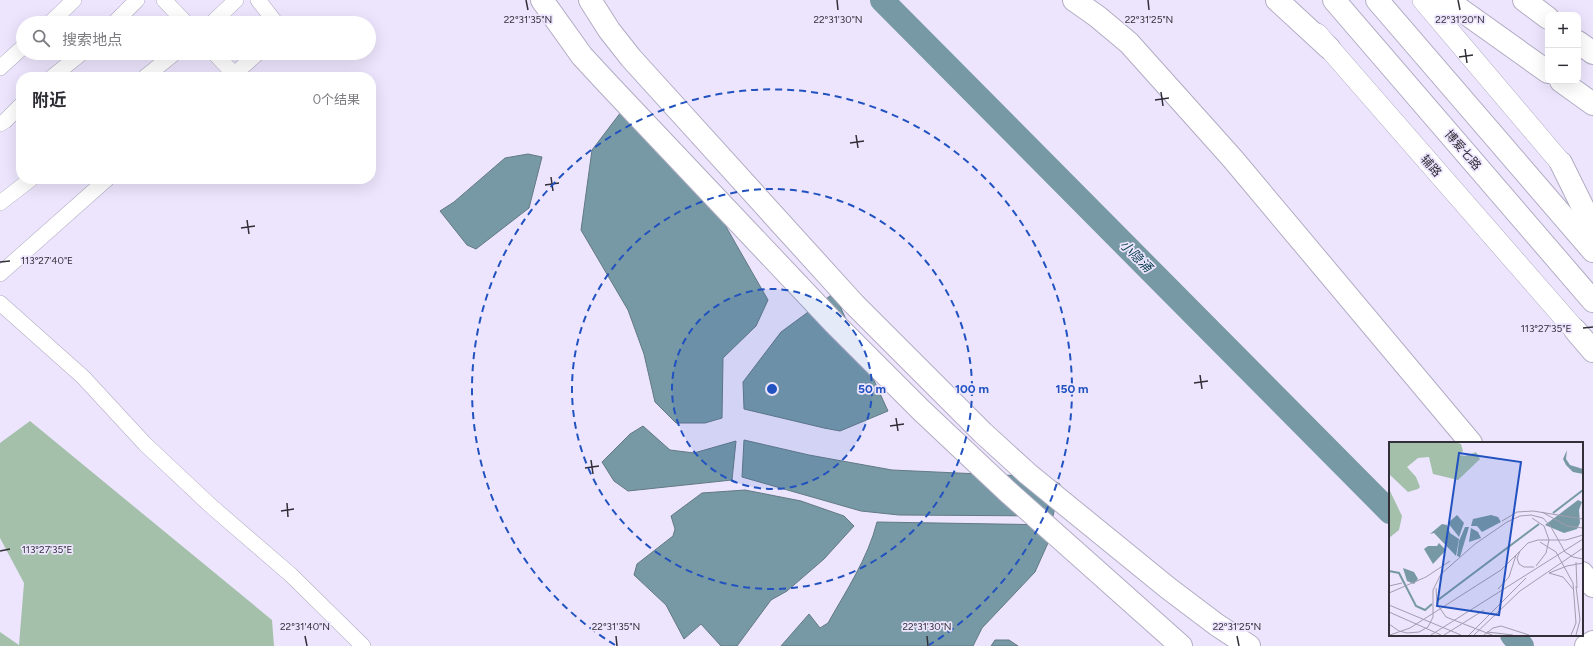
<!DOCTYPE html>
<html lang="zh">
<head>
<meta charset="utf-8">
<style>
	body { margin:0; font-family:Figtree,"Noto Sans SC",sans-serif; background:#f7f7f7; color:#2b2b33 }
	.controls { position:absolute; right:12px; top:12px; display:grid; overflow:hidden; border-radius:8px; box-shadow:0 4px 16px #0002 }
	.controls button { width:36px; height:36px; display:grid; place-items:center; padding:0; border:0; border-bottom:1px solid #e1e1e2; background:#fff; color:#2b2b33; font:20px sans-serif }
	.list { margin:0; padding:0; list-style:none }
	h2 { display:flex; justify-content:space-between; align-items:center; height:52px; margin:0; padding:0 16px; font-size:17px }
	h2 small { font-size:13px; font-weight:400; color:#7c7c81 }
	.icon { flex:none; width:22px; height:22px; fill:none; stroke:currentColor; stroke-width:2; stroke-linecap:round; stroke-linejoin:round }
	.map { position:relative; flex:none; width:1593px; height:646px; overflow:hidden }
	.search { position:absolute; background:#fff; box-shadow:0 4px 16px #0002; left:16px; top:16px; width:360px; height:44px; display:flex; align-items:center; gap:10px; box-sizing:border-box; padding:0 14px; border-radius:22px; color:#7c7c81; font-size:15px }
	.panel { position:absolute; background:#fff; box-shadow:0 4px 16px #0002; left:16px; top:72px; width:360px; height:112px; border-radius:16px }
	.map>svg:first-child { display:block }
</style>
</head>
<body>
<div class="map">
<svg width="1593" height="646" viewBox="0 0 1593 646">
	<rect width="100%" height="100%" fill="#ece5fd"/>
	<!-- forest -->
	<path fill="#a4c0ab" d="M30,421L272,620L274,646H0V632L19,645L24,583L0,538V443Z"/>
	<!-- water -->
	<g fill="#7799a5" stroke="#627985">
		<path d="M621,112L705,190L768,300L756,326L723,358L722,418L705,423H676L655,402L644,354L628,310L581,230L592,150Z"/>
		<path d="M528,154L542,157L529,208L476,249L467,245L440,211L454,202L505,158Z"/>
		<path d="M834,293L888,411L840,431L824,428L744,409L743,382L781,332Z"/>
		<path d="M643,426L670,450L694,453L736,441L732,480L628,491L614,481L602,462L630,434Z"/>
		<path d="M744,440L809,455L892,470L1046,477L1060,484L1053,516L899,515L861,511L742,477Z"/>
		<path d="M745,490L801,501L844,516L854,526L824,559L787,591L771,600L737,646H721L701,624L684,639L666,605L634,575L637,564L673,536L675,529L671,516L702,493Z"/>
		<path d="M877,522L1056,525L1035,572L982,628L973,646H781L809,614L820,628L828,623C846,591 868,558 877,522Z"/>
		<path d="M995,640H1009L1018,646H991Z"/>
	</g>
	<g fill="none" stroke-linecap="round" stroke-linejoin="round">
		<!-- river -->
		<g stroke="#7799a5" stroke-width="24">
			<path d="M882,0L1390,512"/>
			<path d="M1512,635L1522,646"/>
		</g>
		<defs>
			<g id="street">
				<path d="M164,0L186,23"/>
				<path d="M258,0L276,23"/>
				<path d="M50,23L74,0"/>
				<path d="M114,23L137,0"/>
				<path d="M212,23L236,0"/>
				<path d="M214,53L237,77"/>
				<path d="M0,68L23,47"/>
				<path d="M52,77L82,53"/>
				<path d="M145,77L175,53"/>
				<path d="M231,77L258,53"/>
				<path d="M0,124L5,121L21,105"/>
				<path d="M0,203L31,179"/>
				<path d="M0,274L107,179"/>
				<path d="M0,303L83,377L145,444L211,506L291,575L363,646"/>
			</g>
			<g id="secondary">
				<path d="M1423,0L1561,163"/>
				<path d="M1317,34L1575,330"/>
			</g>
			<g id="highway">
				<path d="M542,0L582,56L607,83L834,323L922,411L1007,491L1181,646"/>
				<path d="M590,0L609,30L631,58L854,304L983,433L1028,474L1168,588L1217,625L1249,646"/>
				<path d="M1074,0L1098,17L1129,43L1232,158L1471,443"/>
				<path d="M1277,0L1329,48"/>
				<path d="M1334,0L1593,301"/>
				<path d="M1377,0L1593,251"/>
				<path d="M1447,0L1548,72"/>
				<path d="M1524,0L1548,18"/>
				<path d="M1578,42L1593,53"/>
				<path d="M1561,81L1593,104"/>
				<path d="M1561,163L1593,228"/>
				<path d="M1575,330L1593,351"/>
				<path d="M1582,573L1593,586"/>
				<path d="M1586,646L1593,642"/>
			</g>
		</defs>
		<!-- street casing -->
		<use href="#street" stroke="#b2acc3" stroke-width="16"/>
		<!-- secondary casing -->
		<use href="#secondary" stroke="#b2acc3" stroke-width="22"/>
		<!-- highway casing -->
		<use href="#highway" stroke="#b2acc3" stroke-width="24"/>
		<!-- street -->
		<use href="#street" stroke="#fff" stroke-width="15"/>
		<!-- secondary -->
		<use href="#secondary" stroke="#fff" stroke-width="21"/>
		<!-- highway -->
		<use href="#highway" stroke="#fff" stroke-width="22"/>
	</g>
	<!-- ticks -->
	<path fill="none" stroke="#322f39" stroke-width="1.5" d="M526,0L528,10M837,0L838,10M1148,0L1149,10M1458,0L1460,10M1465,49L1467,63M1459,57L1473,55M1161,92L1163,106M1155,100L1169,98M856,135L858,148M850,143L864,141M551,177L553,191M545,185L559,183M247,220L249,234M241,228L255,226M0,262L10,261M1583,328L1593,327M1200,375L1202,389M1194,383L1208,381M896,418L898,431M890,426L904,424M591,460L593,474M585,468L599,466M287,503L288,517M281,511L294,509M0,551L10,549M305,636L307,646M616,636L617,646M927,636L928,646M1237,636L1239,646"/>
	<!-- distance rings -->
	<circle cx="772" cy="389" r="100" fill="#2152c0" fill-opacity=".12"/>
	<g fill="none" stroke="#2152c0" stroke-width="2" stroke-dasharray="7 5">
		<circle cx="772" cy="389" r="100"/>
		<circle cx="772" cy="389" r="200"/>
		<path d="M615 645A300 300 0 1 1 929 645"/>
	</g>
	<g text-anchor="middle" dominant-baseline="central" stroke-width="3.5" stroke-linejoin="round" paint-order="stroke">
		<!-- street labels -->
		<g font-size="12" fill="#322f39" stroke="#ece5fd">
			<text transform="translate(1463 150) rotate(49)">博爱七路</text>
			<text transform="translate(1431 166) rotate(49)">辅路</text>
		</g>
		<!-- water labels -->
		<g font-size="13" font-style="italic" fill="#063c4b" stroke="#ece5fd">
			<text transform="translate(1136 256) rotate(45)">小隐涌</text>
		</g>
	</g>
	<!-- overview -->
	<g transform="translate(1389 442)">
		<rect width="194" height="194" fill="#ece5fd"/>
		<path d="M0,1H69L72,2L74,9L70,13L76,14L87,10L91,17L69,38L44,32L40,15L29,16L18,25L27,35L31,45L29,47L19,50L0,32ZM0,47L13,74L10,88L0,96Z" fill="#a4c0ab"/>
		<path d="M178,8L177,17L181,23L194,27V32L184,30L177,23L174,17ZM189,58L193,60L190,68L191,81L188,87L175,91L156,83ZM68,73L75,81L70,95L59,81ZM102,73L109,75L112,80L93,90L88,84H82L84,77ZM53,82L58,83L61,91L70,97L67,114L45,91L41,92ZM76,85H80L71,115L68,114L70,99ZM82,86L89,90L92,96L80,100ZM50,101L57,108L44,122L35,107L39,104H48ZM14,126L25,130L29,137L25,142L18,139Z" fill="#7799a5"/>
		<path fill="none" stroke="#7799a5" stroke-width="2" d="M164,71L194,48M0,129L10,131L27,164L36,168L43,162M49,158L150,82"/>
		<path fill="none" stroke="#a29caf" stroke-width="1" d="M153,70L178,84L194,86M143,76L155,84L160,98L157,111L147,124M113,79L128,70L144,69L194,77M151,100L167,110L184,141L187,181L182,193M131,109L128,116L130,122L135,125H145M187,120L188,146M160,131L178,124L194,121M160,131L174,135L184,147M0,144L13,141M187,144L191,178L187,193M47,146L48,162L57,175L103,193M109,147L120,135L127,113M0,151L37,135L61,119M0,163L72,193M0,170L52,193M0,182L10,189L18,191L30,190L39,185L44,175V148L52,132L86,102L118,80L131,74L142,73L154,76L162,85L176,110L184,115L194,117M98,190L124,193M1,193L21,186L112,128L139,101L149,98H177L194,93M42,193L194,97M55,193L95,168M80,193L137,136M85,193L131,149L194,106M95,193L104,186L112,184L140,193"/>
		<path fill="#2152c0" fill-opacity="0.15" stroke="#2152c0" stroke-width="2" d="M70,11L132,20L110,173L48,164Z"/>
		<rect width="194" height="194" fill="none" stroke="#322f39" stroke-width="2"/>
	</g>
	<g font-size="10" text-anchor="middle" fill="#322f39" stroke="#ece5fd" stroke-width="3.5" stroke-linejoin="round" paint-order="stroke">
		<text x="528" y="23">22°31'35"N</text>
		<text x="838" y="23">22°31'30"N</text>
		<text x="1149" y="23">22°31'25"N</text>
		<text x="1460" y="23">22°31'20"N</text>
		<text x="47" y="264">113°27'40"E</text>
		<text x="1546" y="332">113°27'35"E</text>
		<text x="47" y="553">113°27'35"E</text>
		<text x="305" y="630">22°31'40"N</text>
		<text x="616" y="630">22°31'35"N</text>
		<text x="927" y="630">22°31'30"N</text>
		<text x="1237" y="630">22°31'25"N</text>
	</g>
	<circle cx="772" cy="389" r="6" fill="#2152c0" stroke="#ece5fd" stroke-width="2"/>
	<g font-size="12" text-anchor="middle" font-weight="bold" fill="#2152c0" stroke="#ece5fd" stroke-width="3.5" stroke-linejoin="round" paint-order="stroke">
		<text x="872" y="393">50 m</text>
		<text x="972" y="393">100 m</text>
		<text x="1072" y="393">150 m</text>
	</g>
</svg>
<div class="controls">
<button>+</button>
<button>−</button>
</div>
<div class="search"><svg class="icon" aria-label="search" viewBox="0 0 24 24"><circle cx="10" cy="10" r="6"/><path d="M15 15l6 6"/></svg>搜索地点</div>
<section class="panel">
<h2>附近<small>0个结果</small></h2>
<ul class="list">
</ul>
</section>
</div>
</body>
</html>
